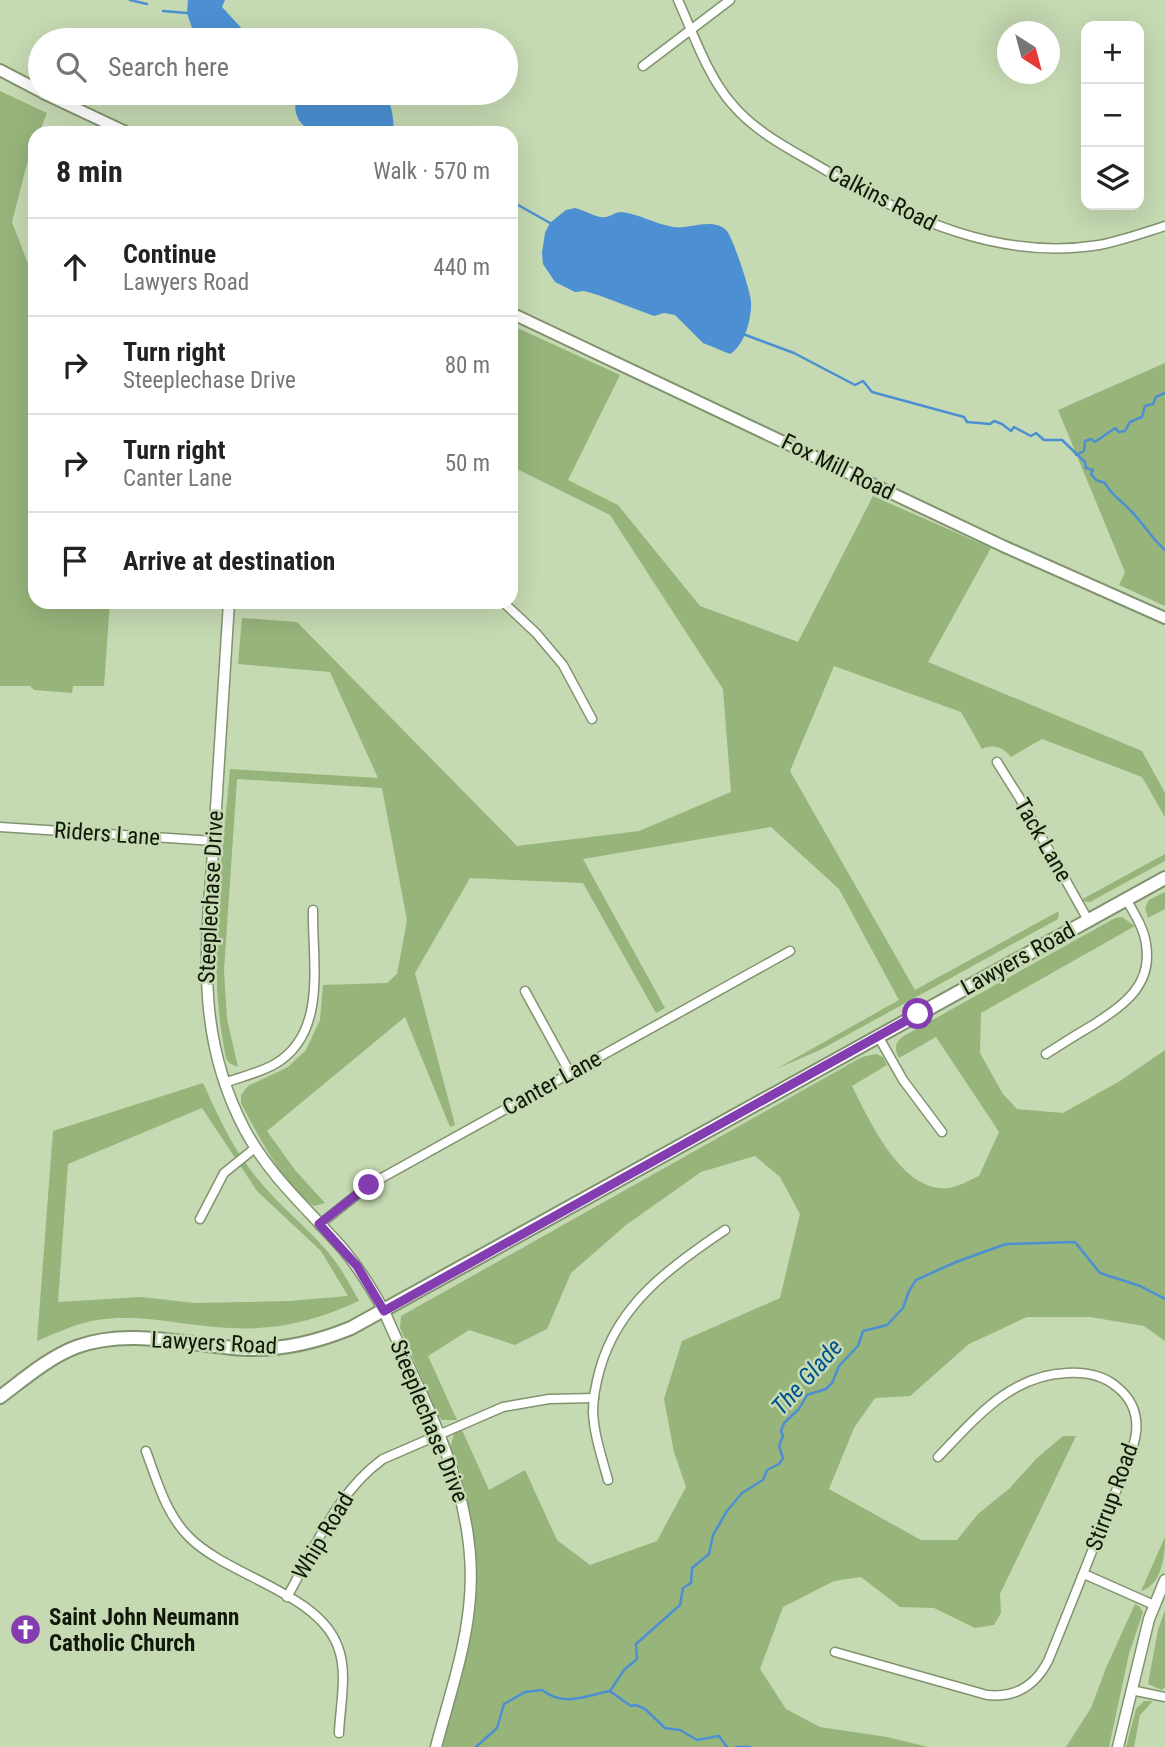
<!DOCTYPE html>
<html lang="en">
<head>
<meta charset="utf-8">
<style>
	body { margin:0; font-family:"Roboto Condensed",sans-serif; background:#f6f6f6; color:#222 }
	.controls { position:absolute; right:21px; top:21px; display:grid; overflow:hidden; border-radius:14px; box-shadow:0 7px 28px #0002 }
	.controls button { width:63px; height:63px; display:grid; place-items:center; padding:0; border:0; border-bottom:2px solid #e0e0e0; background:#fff; color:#222; font:35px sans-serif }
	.compass { position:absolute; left:997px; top:21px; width:63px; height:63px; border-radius:50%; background:#fff; box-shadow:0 7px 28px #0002; rotate:144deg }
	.stop { position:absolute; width:21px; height:21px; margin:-16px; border:5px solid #843db0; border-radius:50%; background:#fff }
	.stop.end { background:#843db0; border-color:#fff; box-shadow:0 2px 7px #0008 }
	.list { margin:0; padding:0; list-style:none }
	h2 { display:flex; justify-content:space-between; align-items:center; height:91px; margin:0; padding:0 28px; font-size:30px }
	h2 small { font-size:23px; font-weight:400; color:#767676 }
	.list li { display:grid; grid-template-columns:46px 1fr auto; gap:21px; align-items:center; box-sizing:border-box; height:98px; padding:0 28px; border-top:2px solid #e0e0e0 }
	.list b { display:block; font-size:26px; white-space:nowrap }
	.list p { margin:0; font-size:23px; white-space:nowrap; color:#767676 }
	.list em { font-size:23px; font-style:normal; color:#767676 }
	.icon { flex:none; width:38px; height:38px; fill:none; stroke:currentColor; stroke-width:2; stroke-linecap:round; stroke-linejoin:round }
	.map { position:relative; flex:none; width:1165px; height:1747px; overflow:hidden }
	.search { position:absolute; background:#fff; box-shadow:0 7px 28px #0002; left:28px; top:28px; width:490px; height:77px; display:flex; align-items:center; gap:18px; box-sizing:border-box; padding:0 24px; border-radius:38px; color:#767676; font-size:26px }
	.panel { position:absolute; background:#fff; box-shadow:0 7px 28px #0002; left:28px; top:126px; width:490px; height:483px; border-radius:21px }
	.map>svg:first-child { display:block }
</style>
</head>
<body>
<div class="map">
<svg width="1165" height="1747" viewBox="0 0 1165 1747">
	<rect width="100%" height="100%" fill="#c5d9b2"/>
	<!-- green -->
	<g fill="#97b47b" fill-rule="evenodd">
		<path d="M0,91L47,113L39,133H35V144L27,164L12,222L35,282V602H110L104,686H73L72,693L34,690L30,686H0Z"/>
		<path d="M511,325L620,375L568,480L618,505L700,606L798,642L873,496L991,548L928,662L1142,751L1165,793V817L1142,777L1042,739L1011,757C1003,747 993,744 982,749L961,712L834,666L790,771L915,990L1059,911L1058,919L820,1050L776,1069L899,1000L839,889L771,827L583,859L665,1008L656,1013L583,883L470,878L415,973L455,1125L450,1127L405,1017L267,1131L295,1170L325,1203L314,1206C286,1190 256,1132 241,1103V1095L248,1086L288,1067L306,1050L320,1020L323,985L387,983L397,974L407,920L382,788L237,779L224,970L227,1019L238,1067L229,1063L226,1058C206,963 222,865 230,769L378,778L330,672L238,664L242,618L297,622L517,846L639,831L731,792L723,689L610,515L511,466Z"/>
		<path d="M1165,363V606L1119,585L1125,572L1058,410Z"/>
		<path d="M1165,854V861L1090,902L1079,901Z"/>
		<path d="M1165,892V909L1148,918L1145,908L1149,900Z"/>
		<path d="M1122,917L1135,926L981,1013L980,1053L1003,1094L1017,1109L1063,1113L1120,1081L1165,1050V1341L1144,1326L1090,1317H1027L969,1344L910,1396L875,1398L854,1428L829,1489L921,1540H957L978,1514L1010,1488L1036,1459L1063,1436H1076L1000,1594L1001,1613L994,1625L975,1628L934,1608L900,1607L861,1577L834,1581L783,1607L760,1669L786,1709L820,1727L887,1737L928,1747H441L468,1646L475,1589V1560L470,1511L460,1471L450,1448L454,1434L462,1430L489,1490L525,1470L557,1540L590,1565L657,1541L686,1487L674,1452L664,1399L682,1341L780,1298L800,1214L780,1177L755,1156L701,1172L626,1225L571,1273L547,1329L515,1345L469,1330L428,1356L457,1420H442L438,1416L400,1328L401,1316L862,1057L876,1054L883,1057L887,1065L852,1086C869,1120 902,1193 948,1188C958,1187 970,1180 979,1176L999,1132L936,1037L899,1058C895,1050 894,1044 902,1037L1115,918Z"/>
		<path d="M203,1083C218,1116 233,1149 256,1177C277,1204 305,1225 327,1251C340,1266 350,1284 359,1301C317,1320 276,1331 230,1328C186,1326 141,1313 97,1320C77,1323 56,1333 37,1341L53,1131ZM202,1108L257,1191L321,1251L348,1296L289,1301L195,1303L141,1297L58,1302L68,1164Z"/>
		<path d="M1165,1537C1165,1555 1162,1585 1141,1591Z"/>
		<path d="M1135,1604L1140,1607L1143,1612L1129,1654L1109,1747H1066L1091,1708L1106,1668Z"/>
		<path d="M1165,1610V1687L1162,1690L1148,1684L1158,1630Z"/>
		<path d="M1144,1701H1153L1140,1715L1134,1747H1126L1136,1709Z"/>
	</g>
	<!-- water -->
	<g fill="#4c90d3">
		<path d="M188,0H225L222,7L246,33L245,40H196L187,13Z"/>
		<path d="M296,93H384C393,106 393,117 394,133L312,131C295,123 294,110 296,93Z"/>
		<path d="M575,208C585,210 597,219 606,217C612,216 615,212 621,212C639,214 656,224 673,227C689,230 711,217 726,230C733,237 750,290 751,301C752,317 745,345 730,354L703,343L675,315L664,313L654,316L598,295L584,291L575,292L555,282L543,264L542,253L545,233L550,223L556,218L566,210Z"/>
	</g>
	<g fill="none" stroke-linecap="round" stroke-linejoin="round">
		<!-- stream -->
		<g stroke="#4c90d3" stroke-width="2.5">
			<path d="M130,0L147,4"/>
			<path d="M163,11L187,13"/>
			<path d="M511,201L550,223"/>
			<path d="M743,334L794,353L855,385L863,381L872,392L964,417L967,422L990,424L994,421L1002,424L1011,431L1014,427L1031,436L1036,433L1044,440H1062L1085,462L1086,468L1093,470L1091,474L1096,480L1105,483C1112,496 1122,501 1131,511C1144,524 1151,538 1165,550"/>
			<path d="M1076,455L1084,451L1085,441L1091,439L1095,442L1115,428L1119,432L1125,431L1130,422L1142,417L1145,406L1153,404L1156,397L1165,393"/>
			<path d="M611,1692L631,1706L636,1705L645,1709L665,1728L680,1730L697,1740L719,1736L727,1747"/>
			<path d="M476,1747L497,1728L504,1704L525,1692L542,1690C564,1707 585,1696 610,1691L624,1670L637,1659L636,1644L680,1605L683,1588L691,1583L692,1568L709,1554L713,1535L727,1511L742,1493L763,1480L767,1470L779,1464L783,1458L779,1446L783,1436L781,1431L784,1423L799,1409L807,1395L826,1389L832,1383L839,1366L858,1346L863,1331L887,1325L903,1308L909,1291L916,1280L956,1262L1006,1244L1075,1242L1100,1273L1140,1286L1165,1299"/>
			<path d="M736,1747H750"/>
		</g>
		<defs>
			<g id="minor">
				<path d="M678,0C693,33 708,77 732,104C757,134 794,151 827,171C910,219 1000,261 1099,245C1121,241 1143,233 1165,226"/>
				<path d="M643,66L730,0"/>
				<path d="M503,602L536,633L563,665L592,719"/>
				<path d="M997,762L1019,797L1088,920"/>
				<path d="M0,827L214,841"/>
				<path d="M525,991L570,1073"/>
				<path d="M878,1036L903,1080L942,1132"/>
				<path d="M1046,1054C1062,1044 1077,1034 1093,1025C1123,1005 1153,986 1146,944C1144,928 1134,913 1126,899"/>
				<path d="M224,1083C241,1077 259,1073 275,1064C328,1033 312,962 313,910"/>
				<path d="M200,1219L224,1173L255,1148"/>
				<path d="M319,1225L369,1185L790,951"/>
				<path d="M146,1451C157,1481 166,1514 189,1537C229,1577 319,1593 338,1647C348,1673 340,1706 339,1733"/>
				<path d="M608,1480C602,1458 594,1435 593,1412C593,1397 596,1383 600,1369C618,1304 671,1266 725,1230"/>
				<path d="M1084,1574L1154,1605"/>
				<path d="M287,1597C314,1549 337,1492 383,1459L503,1407L549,1399L594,1398"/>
				<path d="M835,1652L987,1695C1015,1698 1035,1686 1048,1661C1069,1610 1089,1559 1109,1508C1118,1484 1132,1459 1136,1433C1138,1415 1132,1399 1117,1387C1103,1375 1085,1372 1067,1373C1010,1375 975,1419 938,1457"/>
				<path d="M1131,1690L1165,1697"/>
			</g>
			<g id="tertiary">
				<path d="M229,602C224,676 220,750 215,824C208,935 191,1028 245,1130C271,1178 308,1209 343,1249C359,1268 372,1289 384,1311C425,1407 482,1498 469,1608C464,1655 448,1701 436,1747"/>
				<path d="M1118,1747L1149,1619L1165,1580"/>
			</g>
			<g id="secondary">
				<path d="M0,70L40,91"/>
				<path d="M43,93L128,133"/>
				<path d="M511,313L1003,546L1165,618"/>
			</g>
			<path id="primary" d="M0,1397C24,1379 48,1358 76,1347C130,1327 191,1346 247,1349C284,1350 317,1342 351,1328L1165,878"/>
		</defs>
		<!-- minor casing -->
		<use href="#minor" stroke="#80936e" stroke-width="11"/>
		<!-- tertiary casing -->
		<use href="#tertiary" stroke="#80936e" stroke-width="13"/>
		<!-- secondary casing -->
		<use href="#secondary" stroke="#80936e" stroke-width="14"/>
		<!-- primary casing -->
		<use href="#primary" stroke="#80936e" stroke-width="16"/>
		<!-- minor -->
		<use href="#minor" stroke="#fff" stroke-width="8"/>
		<!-- tertiary -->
		<use href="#tertiary" stroke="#fff" stroke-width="10"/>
		<!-- secondary -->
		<use href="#secondary" stroke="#fff" stroke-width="10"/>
		<!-- primary -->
		<use href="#primary" stroke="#fff" stroke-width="12"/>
	</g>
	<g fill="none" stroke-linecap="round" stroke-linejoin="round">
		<!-- route -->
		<path stroke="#843db0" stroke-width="9" d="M369,1185L319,1224L357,1266L384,1311L918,1014"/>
	</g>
	<!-- icons -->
	<defs>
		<symbol id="church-disc" viewBox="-11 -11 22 22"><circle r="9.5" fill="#843db0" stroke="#c5d9b2"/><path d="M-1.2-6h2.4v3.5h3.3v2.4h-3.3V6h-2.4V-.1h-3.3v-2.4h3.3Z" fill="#fff"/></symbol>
	</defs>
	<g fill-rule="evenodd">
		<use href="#church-disc" x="8" y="1612" width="35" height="35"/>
	</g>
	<g text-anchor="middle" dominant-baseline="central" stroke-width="5" stroke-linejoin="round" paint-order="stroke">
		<!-- street labels -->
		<g font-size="23" fill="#111709" stroke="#c5d9b2">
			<text transform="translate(882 198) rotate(27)">Calkins Road</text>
			<text transform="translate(838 467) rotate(26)">Fox Mill Road</text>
			<text transform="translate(107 834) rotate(4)">Riders Lane</text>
			<text transform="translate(1043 840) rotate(60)">Tack Lane</text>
			<text transform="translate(211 897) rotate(-87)">Steeplechase Drive</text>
			<text transform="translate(1018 959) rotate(-29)">Lawyers Road</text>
			<text transform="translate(552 1083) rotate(-29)">Canter Lane</text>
			<text transform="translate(214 1343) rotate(3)">Lawyers Road</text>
			<text transform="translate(429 1421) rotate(68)">Steeplechase Drive</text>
			<text transform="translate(1112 1497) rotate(-70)">Stirrup Road</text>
			<text transform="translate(323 1536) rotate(-59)">Whip Road</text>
		</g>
		<!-- poi labels -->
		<g font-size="23" font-weight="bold" fill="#111709" stroke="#c5d9b2" text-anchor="start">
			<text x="49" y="1617">Saint John Neumann<tspan x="49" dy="26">Catholic Church</tspan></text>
		</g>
		<!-- water labels -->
		<g font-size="24" font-style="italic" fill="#00518f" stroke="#c5d9b2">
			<text transform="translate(807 1377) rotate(-48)">The Glade</text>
		</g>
	</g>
</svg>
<div class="controls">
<button>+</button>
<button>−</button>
<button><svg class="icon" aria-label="layers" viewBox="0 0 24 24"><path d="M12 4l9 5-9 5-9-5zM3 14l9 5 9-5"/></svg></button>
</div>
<svg class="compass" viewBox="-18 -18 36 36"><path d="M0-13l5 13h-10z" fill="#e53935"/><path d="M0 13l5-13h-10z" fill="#767676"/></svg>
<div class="stop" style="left:918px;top:1014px"></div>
<div class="stop end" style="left:369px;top:1185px"></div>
<div class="search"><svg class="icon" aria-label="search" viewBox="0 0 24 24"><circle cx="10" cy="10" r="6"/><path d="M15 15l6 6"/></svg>Search here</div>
<section class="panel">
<h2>8 min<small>Walk · 570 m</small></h2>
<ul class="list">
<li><svg class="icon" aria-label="ahead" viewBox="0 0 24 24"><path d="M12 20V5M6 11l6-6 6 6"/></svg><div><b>Continue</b><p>Lawyers Road</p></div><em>440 m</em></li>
<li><svg class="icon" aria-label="right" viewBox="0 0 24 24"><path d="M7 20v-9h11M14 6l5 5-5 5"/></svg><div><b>Turn right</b><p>Steeplechase Drive</p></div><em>80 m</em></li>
<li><svg class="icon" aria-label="right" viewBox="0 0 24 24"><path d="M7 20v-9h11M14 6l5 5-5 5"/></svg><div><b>Turn right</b><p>Canter Lane</p></div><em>50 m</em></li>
<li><svg class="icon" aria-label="arrive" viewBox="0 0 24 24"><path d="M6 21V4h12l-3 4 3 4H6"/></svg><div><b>Arrive at destination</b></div></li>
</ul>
</section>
</div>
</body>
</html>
